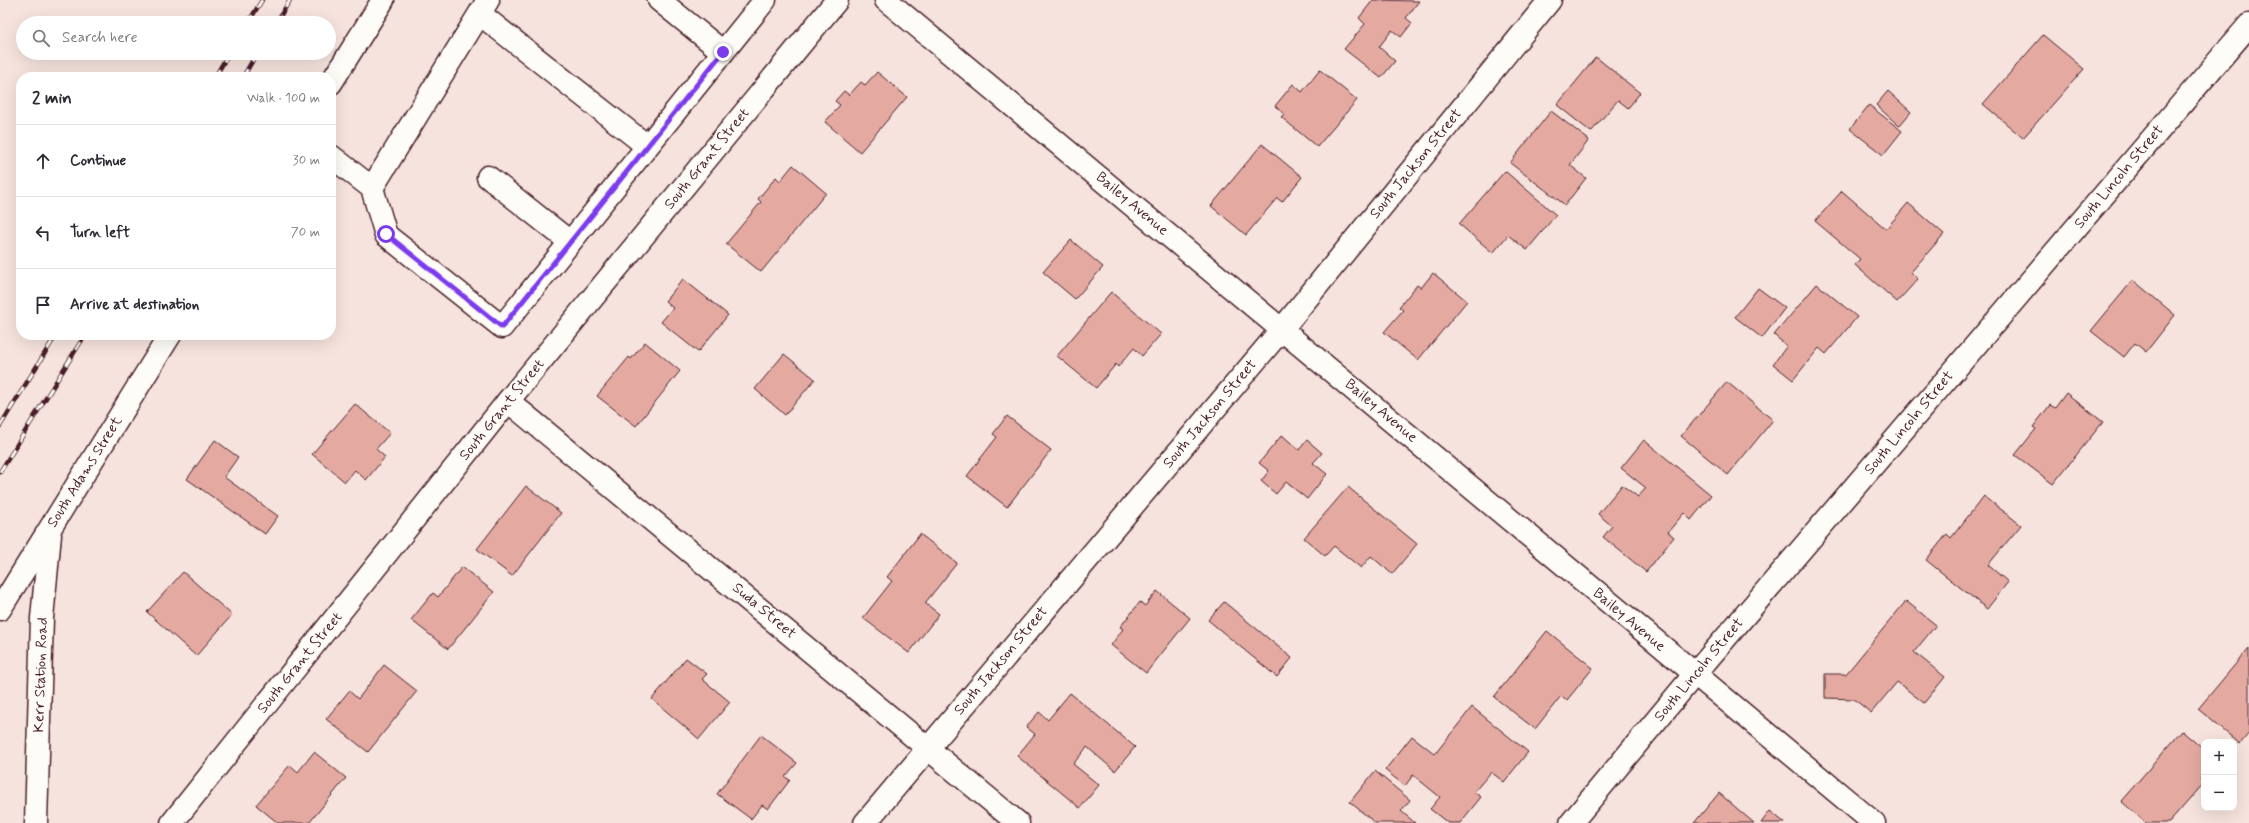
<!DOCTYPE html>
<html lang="en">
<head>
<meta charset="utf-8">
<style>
	body { margin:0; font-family:Mynerve,sans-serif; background:#f7f7f7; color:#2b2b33 }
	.controls { position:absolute; right:12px; bottom:12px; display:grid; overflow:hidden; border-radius:8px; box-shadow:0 4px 16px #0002 }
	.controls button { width:36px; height:36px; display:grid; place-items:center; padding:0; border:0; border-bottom:1px solid #e1e1e2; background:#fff; color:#2b2b33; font:20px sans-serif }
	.stop { position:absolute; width:12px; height:12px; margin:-9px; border:3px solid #7c3aed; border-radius:50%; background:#fff }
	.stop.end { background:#7c3aed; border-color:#fff; box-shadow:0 1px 4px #0008 }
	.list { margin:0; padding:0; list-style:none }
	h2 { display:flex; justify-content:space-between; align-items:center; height:52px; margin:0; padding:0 16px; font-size:17px }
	h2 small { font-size:13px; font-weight:400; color:#7c7c81 }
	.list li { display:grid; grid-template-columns:26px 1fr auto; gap:12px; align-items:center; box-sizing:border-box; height:72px; padding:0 16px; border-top:1px solid #e1e1e2 }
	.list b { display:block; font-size:15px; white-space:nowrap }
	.list em { font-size:13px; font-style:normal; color:#7c7c81 }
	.icon { flex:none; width:22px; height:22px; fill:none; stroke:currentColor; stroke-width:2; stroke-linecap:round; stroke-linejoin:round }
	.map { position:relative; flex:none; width:2249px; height:823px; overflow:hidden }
	.search { position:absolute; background:#fff; box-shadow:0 4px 16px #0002; left:16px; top:16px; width:320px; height:44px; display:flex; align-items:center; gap:10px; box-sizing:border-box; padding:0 14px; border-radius:22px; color:#7c7c81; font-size:15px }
	.panel { position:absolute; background:#fff; box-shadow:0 4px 16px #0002; left:16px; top:72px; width:320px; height:268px; border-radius:16px }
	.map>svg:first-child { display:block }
</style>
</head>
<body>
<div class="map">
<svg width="2249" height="823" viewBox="0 0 2249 823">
	<rect width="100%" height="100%" fill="#f6e3dd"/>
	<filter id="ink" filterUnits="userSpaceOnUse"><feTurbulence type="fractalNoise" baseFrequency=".025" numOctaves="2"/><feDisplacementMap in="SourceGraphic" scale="8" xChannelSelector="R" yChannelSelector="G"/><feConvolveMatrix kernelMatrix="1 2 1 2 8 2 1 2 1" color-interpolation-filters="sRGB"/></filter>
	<g filter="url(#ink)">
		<!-- building -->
		<g fill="#e4aaa1" stroke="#4a1f2b">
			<path d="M1373,0L1419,1L1406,18L1412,23L1401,37L1392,30L1379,47L1395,61L1381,78L1344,49L1365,24L1359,18Z"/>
			<path d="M2043,35L2084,69L2023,138L1983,104Z"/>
			<path d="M1596,57L1640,93L1628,108L1618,100L1591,132L1557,105Z"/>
			<path d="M1320,70L1357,100L1317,147L1281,117L1284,114L1275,106L1293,84L1302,92Z"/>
			<path d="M877,72L907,97L860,152L825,122L840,105L835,101L844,91L849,95L861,82L865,85Z"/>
			<path d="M1888,91L1911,112L1899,126L1876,105Z"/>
			<path d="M1869,105L1902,131L1883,155L1850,129Z"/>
			<path d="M1551,111L1589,140L1570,165L1586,178L1565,205L1510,163Z"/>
			<path d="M1262,144L1302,177L1282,202L1277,198L1246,235L1211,206Z"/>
			<path d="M793,165L826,193L761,272L726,244L761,202L758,199L776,177L780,181Z"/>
			<path d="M1505,171L1556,215L1527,250L1508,235L1493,253L1459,224Z"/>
			<path d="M1842,191L1886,229L1908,203L1944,234L1911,272L1918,279L1897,302L1855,265L1860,259L1815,221Z"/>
			<path d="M1071,240L1103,267L1075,299L1043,272Z"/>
			<path d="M1433,273L1467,301L1418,360L1384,332L1403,310L1399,307L1417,285L1421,288Z"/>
			<path d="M683,279L728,315L698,352L661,322L673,308L665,301Z"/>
			<path d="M2133,280L2175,315L2146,352L2135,343L2124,357L2091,331Z"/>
			<path d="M1817,284L1857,317L1826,354L1819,348L1793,380L1773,364L1787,346L1774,335Z"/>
			<path d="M1758,288L1785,308L1762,338L1735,317Z"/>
			<path d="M1111,292L1161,334L1142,356L1134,348L1118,367L1116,364L1096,388L1057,356Z"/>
			<path d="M645,342L680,371L636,426L597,396L629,357L631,359Z"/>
			<path d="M784,354L815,379L785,415L755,389Z"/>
			<path d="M1727,382L1773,420L1728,475L1681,436Z"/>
			<path d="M2066,393L2103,422L2053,484L2015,455L2036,429L2033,427L2050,405L2055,408Z"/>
			<path d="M355,404L390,433L376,449L385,457L366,480L355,470L345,482L312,454Z"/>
			<path d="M1007,416L1051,450L1007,507L967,476L997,437L993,434Z"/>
			<path d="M1282,435L1299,450L1307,440L1322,453L1313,463L1327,474L1307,499L1286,482L1276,494L1261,481L1269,471L1259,463Z"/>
			<path d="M215,440L238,457L224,477L278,516L265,534L187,479Z"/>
			<path d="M1644,440L1711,495L1691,520L1684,513L1668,532L1674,537L1646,572L1603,537L1612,526L1598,514L1622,485L1638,497L1646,488L1621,468Z"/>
			<path d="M526,486L561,513L512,576L477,549Z"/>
			<path d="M1348,487L1417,544L1392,574L1371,556L1361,568L1334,546L1325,556L1304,538Z"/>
			<path d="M1984,496L2021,525L1988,565L2008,582L1987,609L1926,560L1947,534L1951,538Z"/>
			<path d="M920,534L957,563L925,603L939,614L909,653L863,618L892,581L887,577Z"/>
			<path d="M462,567L494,592L448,649L411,620L433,593L438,597Z"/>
			<path d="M183,572L232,615L196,656L147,612Z"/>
			<path d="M1157,591L1190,618L1146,673L1111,645L1123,629L1120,627L1140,602L1145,606Z"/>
			<path d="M1906,601L1936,625L1914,652L1945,677L1924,703L1897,682L1871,713L1854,699L1825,698V674H1846Z"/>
			<path d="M1224,602L1292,658L1277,677L1208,620Z"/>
			<path d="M1547,631L1593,668L1567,700L1561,696L1535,729L1494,697Z"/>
			<path d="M2249,648V733L2240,744L2198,709Z"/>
			<path d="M686,658L707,674L702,679L730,702L699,739L652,699Z"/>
			<path d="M384,665L417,691L368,752L326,719L349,691L358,699Z"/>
			<path d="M1070,693L1135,747L1115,771L1087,747L1073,764L1099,785L1080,808L1017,756L1035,734L1026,727L1039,712L1048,720Z"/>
			<path d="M1472,707L1528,752L1504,782L1491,772L1474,792L1481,797L1460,823H1448L1430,809L1440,797L1413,775L1405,786L1385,770L1412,736L1435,754Z"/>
			<path d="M2182,731L2204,750V775L2200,779L2204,783L2169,823H2146L2121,801Z"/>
			<path d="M761,735L797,763L785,777L790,780L768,809L762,805L751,819L717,794Z"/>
			<path d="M314,752L346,778L309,823H278L256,805L290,765L298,772Z"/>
			<path d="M1375,771L1410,800L1401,811L1415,823H1375L1350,802Z"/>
			<path d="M1719,793L1754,823H1694Z"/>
			<path d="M1770,811L1785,823H1761Z"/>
		</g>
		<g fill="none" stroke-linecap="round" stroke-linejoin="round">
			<defs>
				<g id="minor">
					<path d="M659,0L723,52"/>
					<path d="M886,0C1216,274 1543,551 1874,823"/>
					<path d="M480,14L647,146"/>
					<path d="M331,83L383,0"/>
					<path d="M331,156L372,188L386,235L502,327L765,0"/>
					<path d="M488,177L570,242"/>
					<path d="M372,188L488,0"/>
					<path d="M508,401L1018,823"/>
					<path d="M0,609L170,335"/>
					<path d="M36,823L42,618L50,535"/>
					<path d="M172,823L508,401L837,0"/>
					<path d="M865,823L1282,329L1550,0"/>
					<path d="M1571,823L1694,675L2249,25"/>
				</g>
			</defs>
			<!-- minor casing -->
			<use href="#minor" stroke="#4a1f2b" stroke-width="25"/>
			<!-- minor -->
			<use href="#minor" stroke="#fdfcf7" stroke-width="22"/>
			<defs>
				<g id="rail">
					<path d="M248,23L262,0"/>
					<path d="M276,23L290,0"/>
					<path d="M215,77L229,53"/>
					<path d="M243,77L257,53"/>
					<path d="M0,426L56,335"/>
					<path d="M0,472L85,335"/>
				</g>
			</defs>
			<!-- rail casing -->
			<use href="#rail" stroke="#4a1f2b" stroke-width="4.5"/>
			<!-- rail -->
			<use href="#rail" stroke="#fdfcf7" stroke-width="3" stroke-dasharray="9" stroke-linecap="butt"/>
		</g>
	</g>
	<g fill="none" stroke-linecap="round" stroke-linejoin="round" filter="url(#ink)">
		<!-- route -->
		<path stroke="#7c3aed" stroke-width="5" d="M386,234L502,327L723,52"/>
	</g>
	<g text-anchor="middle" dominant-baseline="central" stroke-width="4" stroke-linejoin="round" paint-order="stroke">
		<!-- street labels -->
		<g font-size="15" fill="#4a1f2b" stroke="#fdfcf7">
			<text transform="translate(707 159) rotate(-51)">South Grant Street</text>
			<text transform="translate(1416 164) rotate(-51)">South Jackson Street</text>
			<text transform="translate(2119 177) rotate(-50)">South Lincoln Street</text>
			<text transform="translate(1132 204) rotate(40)">Bailey Avenue</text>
			<text transform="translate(502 410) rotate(-51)">South Grant Street</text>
			<text transform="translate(1381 411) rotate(40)">Bailey Avenue</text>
			<text transform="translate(1210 414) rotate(-50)">South Jackson Street</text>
			<text transform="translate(1909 423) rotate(-50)">South Lincoln Street</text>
			<text transform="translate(85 472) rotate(-58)">South Adams Street</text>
			<text transform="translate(764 611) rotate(40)">Suda Street</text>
			<text transform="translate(1629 620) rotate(40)">Bailey Avenue</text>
			<text transform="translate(1001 661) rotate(-50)">South Jackson Street</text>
			<text transform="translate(300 663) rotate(-51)">South Grant Street</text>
			<text transform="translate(1699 670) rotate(-50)">South Lincoln Street</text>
			<text transform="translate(41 675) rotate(-88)">Kerr Station Road</text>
		</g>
	</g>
</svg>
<div class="controls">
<button>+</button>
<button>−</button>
</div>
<div class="stop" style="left:386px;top:234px"></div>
<div class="stop end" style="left:723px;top:52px"></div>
<div class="search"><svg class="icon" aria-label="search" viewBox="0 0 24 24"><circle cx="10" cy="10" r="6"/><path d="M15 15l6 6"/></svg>Search here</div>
<section class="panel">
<h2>2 min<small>Walk · 100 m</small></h2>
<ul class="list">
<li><svg class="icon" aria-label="ahead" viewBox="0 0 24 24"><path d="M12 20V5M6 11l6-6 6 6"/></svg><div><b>Continue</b></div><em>30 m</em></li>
<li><svg class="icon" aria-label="left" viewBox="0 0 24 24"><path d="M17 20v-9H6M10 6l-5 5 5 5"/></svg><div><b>Turn left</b></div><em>70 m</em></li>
<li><svg class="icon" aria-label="arrive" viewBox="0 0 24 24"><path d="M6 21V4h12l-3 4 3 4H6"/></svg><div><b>Arrive at destination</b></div></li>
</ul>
</section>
</div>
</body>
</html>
